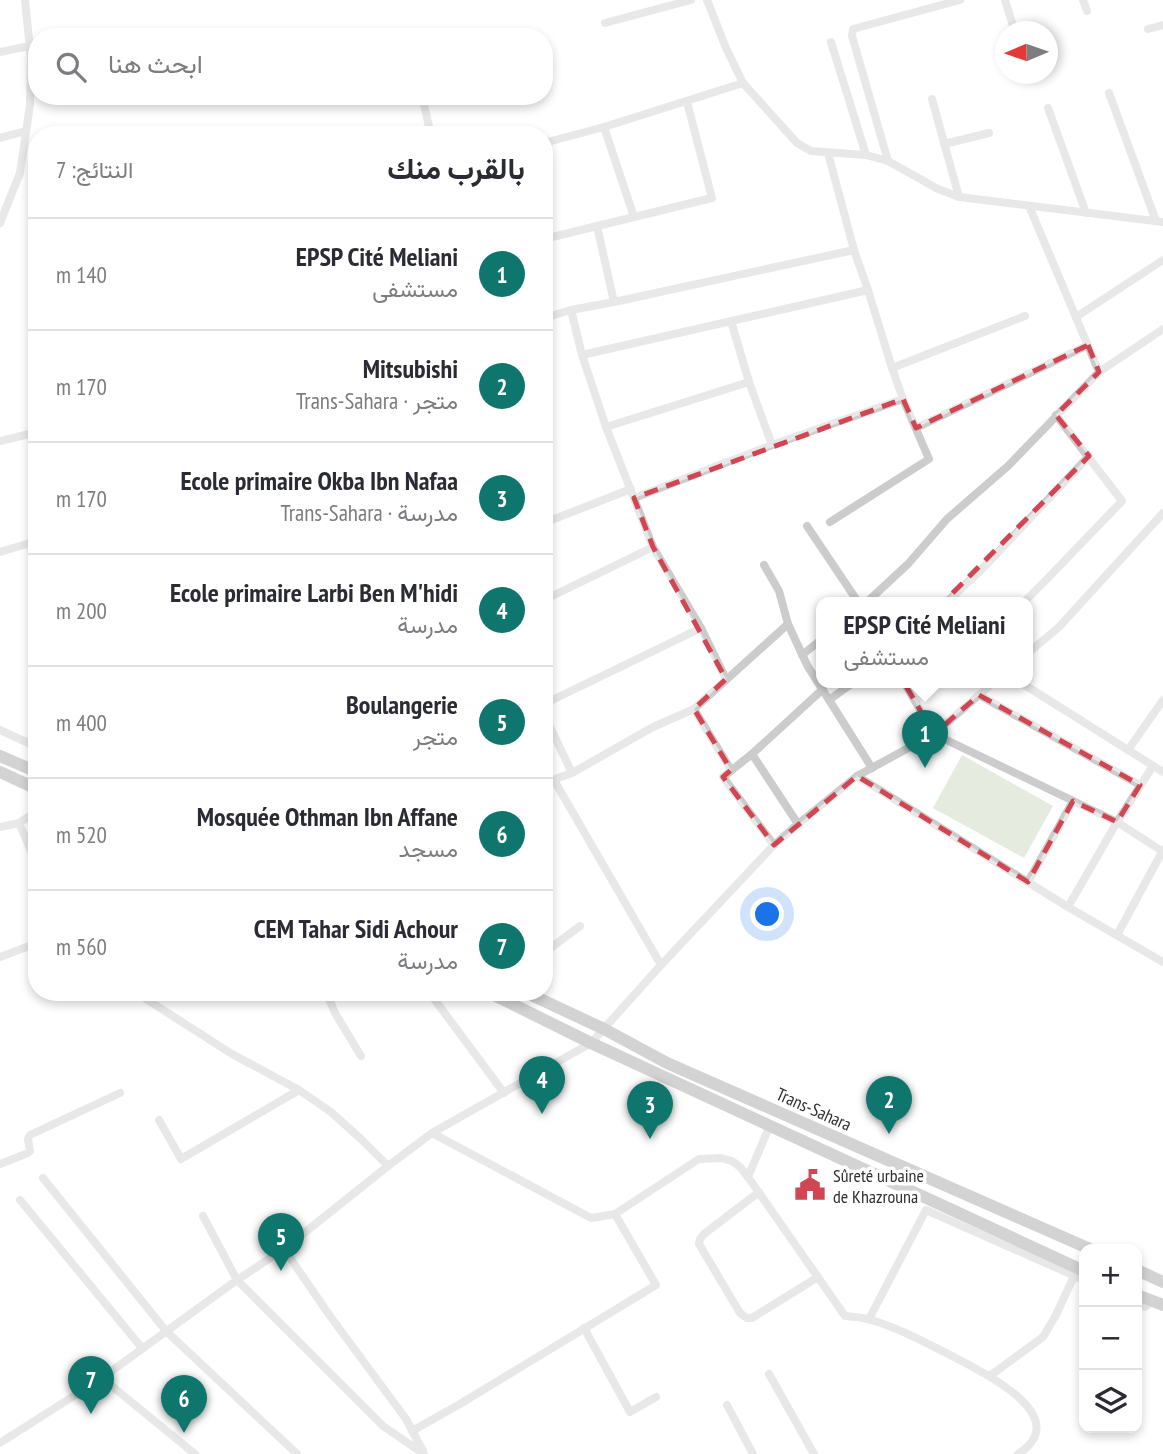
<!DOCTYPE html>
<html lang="ar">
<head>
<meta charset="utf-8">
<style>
	body { margin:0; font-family:"PT Sans Narrow",Vazirmatn,sans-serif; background:#f2f2f3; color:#2b2b33; direction:rtl }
	.controls { position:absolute; right:21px; bottom:21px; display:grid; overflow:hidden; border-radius:14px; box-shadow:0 4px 10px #0003 }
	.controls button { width:63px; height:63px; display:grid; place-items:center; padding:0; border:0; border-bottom:2px solid #e1e1e2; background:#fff; color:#2b2b33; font:35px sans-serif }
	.compass { position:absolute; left:995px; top:21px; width:63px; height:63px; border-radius:50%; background:#fff; box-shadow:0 4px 10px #0003; rotate:268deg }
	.you { position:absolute; left:768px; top:915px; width:24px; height:24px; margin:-18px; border:5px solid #fff; border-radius:50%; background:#1a73e8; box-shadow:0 0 0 10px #1a73e833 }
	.badge { display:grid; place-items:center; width:46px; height:46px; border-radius:50%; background:#0f766e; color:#fff; font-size:23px; font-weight:700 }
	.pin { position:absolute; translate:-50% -58px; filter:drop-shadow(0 2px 4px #0008) }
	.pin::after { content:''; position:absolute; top:37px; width:24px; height:21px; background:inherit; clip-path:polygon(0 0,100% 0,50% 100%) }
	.popup { position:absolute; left:816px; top:597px; width:217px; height:91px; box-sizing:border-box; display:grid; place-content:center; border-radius:14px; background:#fff; filter:drop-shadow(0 2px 5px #0005); font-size:23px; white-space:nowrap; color:#7c7c81 }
	.popup b { font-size:26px; color:#2b2b33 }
	.popup::after { content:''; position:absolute; left:50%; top:100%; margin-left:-14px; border:14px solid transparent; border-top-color:#fff }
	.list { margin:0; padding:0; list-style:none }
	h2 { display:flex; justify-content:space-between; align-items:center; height:91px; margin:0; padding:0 28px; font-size:30px }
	h2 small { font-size:23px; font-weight:400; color:#7c7c81 }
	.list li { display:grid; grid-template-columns:46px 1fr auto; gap:21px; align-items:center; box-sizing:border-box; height:112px; padding:0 28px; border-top:2px solid #e1e1e2 }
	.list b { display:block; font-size:26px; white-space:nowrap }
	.list p { margin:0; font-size:23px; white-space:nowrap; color:#7c7c81 }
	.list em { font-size:23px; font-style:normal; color:#7c7c81 }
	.icon { flex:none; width:38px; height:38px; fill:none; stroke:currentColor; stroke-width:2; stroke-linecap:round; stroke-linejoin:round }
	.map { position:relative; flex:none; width:1163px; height:1454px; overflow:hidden; direction:ltr }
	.search { position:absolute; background:#fff; box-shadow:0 4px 10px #0003; left:28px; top:28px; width:525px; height:77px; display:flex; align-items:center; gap:18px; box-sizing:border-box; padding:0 24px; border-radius:28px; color:#7c7c81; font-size:26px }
	.panel { position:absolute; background:#fff; box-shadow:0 4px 10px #0003; left:28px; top:126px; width:525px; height:875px; border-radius:28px; direction:rtl }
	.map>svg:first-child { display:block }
</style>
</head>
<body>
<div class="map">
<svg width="1163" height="1454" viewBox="0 0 1163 1454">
	<rect width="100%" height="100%" fill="#fff"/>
	<!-- green -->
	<path fill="#e5ebde" d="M962,755L1053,806L1024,858L933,808Z"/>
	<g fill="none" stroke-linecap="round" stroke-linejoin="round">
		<!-- minor -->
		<g stroke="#ccc" stroke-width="8">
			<path d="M707,0L726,48L743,83L797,143L811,151L866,155L888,161L938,189L959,197L1163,222"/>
			<path d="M1005,0L1015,32"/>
			<path d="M1083,0L1087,11"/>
			<path d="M605,23L691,0"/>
			<path d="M1148,29L1163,25"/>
			<path d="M831,42L866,155"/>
			<path d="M0,52L29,46"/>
			<path d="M1109,93L1156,221"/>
			<path d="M422,96L431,135"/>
			<path d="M932,99L959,197"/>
			<path d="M1048,108L1086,213"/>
			<path d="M604,127L634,217"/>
			<path d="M0,138L26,131"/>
			<path d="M544,143L604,127L743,83"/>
			<path d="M944,144L989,133"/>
			<path d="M828,153L854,250L868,290L892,368L903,399L929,459L830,522"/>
			<path d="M888,161L852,36L853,29L960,0"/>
			<path d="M1029,206L1099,372"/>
			<path d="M0,223L20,173L30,105L31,59L25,0"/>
			<path d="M597,226L614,302"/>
			<path d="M544,239L712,198L687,102"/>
			<path d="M571,310L582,355L606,427L653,547L701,628L726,679"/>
			<path d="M1076,317L1163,260"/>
			<path d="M544,318L571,310L614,302L854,250"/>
			<path d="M731,321L749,382L772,445"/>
			<path d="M582,355L868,290"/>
			<path d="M892,368L1025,316"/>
			<path d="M606,427L749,382"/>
			<path d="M916,428L1088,345"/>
			<path d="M0,441L37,432"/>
			<path d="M634,498L772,445L903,399"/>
			<path d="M544,523L631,489"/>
			<path d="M807,526L858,602"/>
			<path d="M0,552L37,541"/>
			<path d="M764,565L779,591L788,624L807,665L872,768"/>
			<path d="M544,600L653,547"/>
			<path d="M867,602L908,564L947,519L1008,466L1099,372L1163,329"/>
			<path d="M947,602L984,567L1089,456"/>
			<path d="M1024,602L1048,578L1122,501L1056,415"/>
			<path d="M1028,653L1059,627L1163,513"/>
			<path d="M802,655L822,639"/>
			<path d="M904,682L934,734L1117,822L1153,766"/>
			<path d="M1020,682L1163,772"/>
			<path d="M979,695L1140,785"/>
			<path d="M829,700L854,682"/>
			<path d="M544,704L701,628"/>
			<path d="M694,709L731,770"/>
			<path d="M544,714L572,773"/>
			<path d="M0,730L37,747"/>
			<path d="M1128,750L1163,700"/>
			<path d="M752,754L798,824"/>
			<path d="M857,776L1068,907L1163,962"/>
			<path d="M554,780L661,965"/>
			<path d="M544,783L572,773L653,727L694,709L788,624"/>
			<path d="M19,823L35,860L37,868"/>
			<path d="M0,827L19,823L37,811"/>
			<path d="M774,845L723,777L752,754L823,689"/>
			<path d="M1028,882L1073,801"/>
			<path d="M1068,907L1117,822L1162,851"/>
			<path d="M1117,935L1163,850"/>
			<path d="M544,953L580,926"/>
			<path d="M0,957L37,943"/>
			<path d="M135,992L232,1054L299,1090L331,1112L361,1139L388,1166"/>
			<path d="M326,992L335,1013L361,1056"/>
			<path d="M429,992L504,1093"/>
			<path d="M159,1120L181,1159L299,1090"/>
			<path d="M432,1133L591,1218L615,1214L699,1159L721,1158L732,1161L740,1167L748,1177L845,1316C853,1317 863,1317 871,1320C899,1328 924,1342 950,1355C979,1370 1077,1416 1018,1454"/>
			<path d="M0,1164L28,1153L30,1151L28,1139L30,1135L120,1093"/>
			<path d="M748,1177L770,1125"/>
			<path d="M43,1178L166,1331L297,1454"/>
			<path d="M759,1192L704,1234L700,1239L699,1244L740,1313L747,1318H752L818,1277"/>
			<path d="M20,1200L142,1348"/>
			<path d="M203,1216L237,1280L383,1426L424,1454"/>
			<path d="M284,1249L330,1316L406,1419L423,1451"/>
			<path d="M1137,1303L1145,1307L1152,1302"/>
			<path d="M869,1319L926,1210L1084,1280"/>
			<path d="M584,1328L630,1412L656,1397"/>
			<path d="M769,1374L814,1454"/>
			<path d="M991,1375L1043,1337L1056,1315L1074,1276"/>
			<path d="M102,1378L195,1454"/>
			<path d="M727,1405L753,1454"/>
			<path d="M412,1431L460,1404L656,1285L615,1214"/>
			<path d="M0,1443L102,1378L237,1280L284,1249L388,1166L432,1133L591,1043L661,965L774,845L798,824L857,776L934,734L994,682"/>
		</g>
		<!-- trunk -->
		<g stroke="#9e9e9e" stroke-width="12">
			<path d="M0,756L37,772"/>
			<path d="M0,772L37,789"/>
			<path d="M488,992L591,1043L1084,1271"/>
			<path d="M525,992L604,1029L667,1063L1090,1249"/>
			<path d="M1137,1270L1163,1282"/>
			<path d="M1137,1295L1163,1305"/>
		</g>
	</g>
	<!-- marked area -->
	<path d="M0 0H1163V1454H0ZM1088,345L1099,372L1056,415L1089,456L889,657L934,734L979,695L1140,785L1117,822L1073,801L1028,882L857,776L774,845L723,777L731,770L694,709L726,679L653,547L634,498L903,399L916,428Z" fill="#fff" fill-opacity=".55" fill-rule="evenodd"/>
	<path fill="none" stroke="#d24552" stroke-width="5" stroke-dasharray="14 9" stroke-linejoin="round" d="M1088,345L1099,372L1056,415L1089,456L889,657L934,734L979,695L1140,785L1117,822L1073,801L1028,882L857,776L774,845L723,777L731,770L694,709L726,679L653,547L634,498L903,399L916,428Z"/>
	<!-- icons -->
	<defs>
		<symbol id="civic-bare" viewBox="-9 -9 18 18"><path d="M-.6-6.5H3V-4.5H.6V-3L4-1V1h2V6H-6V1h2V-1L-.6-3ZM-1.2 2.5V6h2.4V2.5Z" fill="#d24552" stroke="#fff" stroke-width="2.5" paint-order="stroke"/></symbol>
	</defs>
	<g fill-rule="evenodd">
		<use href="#civic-bare" x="788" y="1163" width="44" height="44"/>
	</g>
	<g text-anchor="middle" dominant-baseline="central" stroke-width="7" stroke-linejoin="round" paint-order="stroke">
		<!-- street labels -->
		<g font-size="18" fill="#2f2f2f" stroke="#fff">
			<text transform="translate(814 1109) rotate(24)">Trans-Sahara</text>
		</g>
		<!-- poi labels -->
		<g font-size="18" fill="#2f2f2f" stroke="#fff" text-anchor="start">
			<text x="833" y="1175">Sûreté urbaine<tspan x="833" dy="21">de Khazrouna</tspan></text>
		</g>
	</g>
</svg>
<div class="controls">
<button>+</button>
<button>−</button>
<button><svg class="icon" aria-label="layers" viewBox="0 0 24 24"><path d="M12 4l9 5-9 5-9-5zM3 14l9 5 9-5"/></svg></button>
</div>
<svg class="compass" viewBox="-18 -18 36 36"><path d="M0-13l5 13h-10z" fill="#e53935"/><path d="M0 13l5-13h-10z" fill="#7c7c81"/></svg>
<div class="you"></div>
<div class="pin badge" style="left:925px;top:768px">1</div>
<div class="popup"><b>EPSP Cité Meliani</b>مستشفى</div>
<div class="pin badge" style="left:889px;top:1134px">2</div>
<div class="pin badge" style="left:650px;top:1139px">3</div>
<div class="pin badge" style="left:542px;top:1114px">4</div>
<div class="pin badge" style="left:281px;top:1271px">5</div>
<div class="pin badge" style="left:184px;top:1433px">6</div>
<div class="pin badge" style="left:91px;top:1414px">7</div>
<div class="search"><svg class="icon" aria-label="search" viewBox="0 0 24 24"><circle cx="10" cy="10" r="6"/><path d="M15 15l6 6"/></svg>ابحث هنا</div>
<section class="panel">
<h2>بالقرب منك<small>النتائج: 7</small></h2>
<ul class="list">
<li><span class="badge">1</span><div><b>EPSP Cité Meliani</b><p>مستشفى</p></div><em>140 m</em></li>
<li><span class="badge">2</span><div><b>Mitsubishi</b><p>متجر · Trans-Sahara</p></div><em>170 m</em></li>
<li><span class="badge">3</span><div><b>Ecole primaire Okba Ibn Nafaa</b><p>مدرسة · Trans-Sahara</p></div><em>170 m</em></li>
<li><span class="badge">4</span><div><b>Ecole primaire Larbi Ben M'hidi</b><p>مدرسة</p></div><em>200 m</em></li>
<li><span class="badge">5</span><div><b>Boulangerie</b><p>متجر</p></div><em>400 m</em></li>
<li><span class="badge">6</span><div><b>Mosquée Othman Ibn Affane</b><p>مسجد</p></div><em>520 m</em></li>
<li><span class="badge">7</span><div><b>CEM Tahar Sidi Achour</b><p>مدرسة</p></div><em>560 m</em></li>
</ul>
</section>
</div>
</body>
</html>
